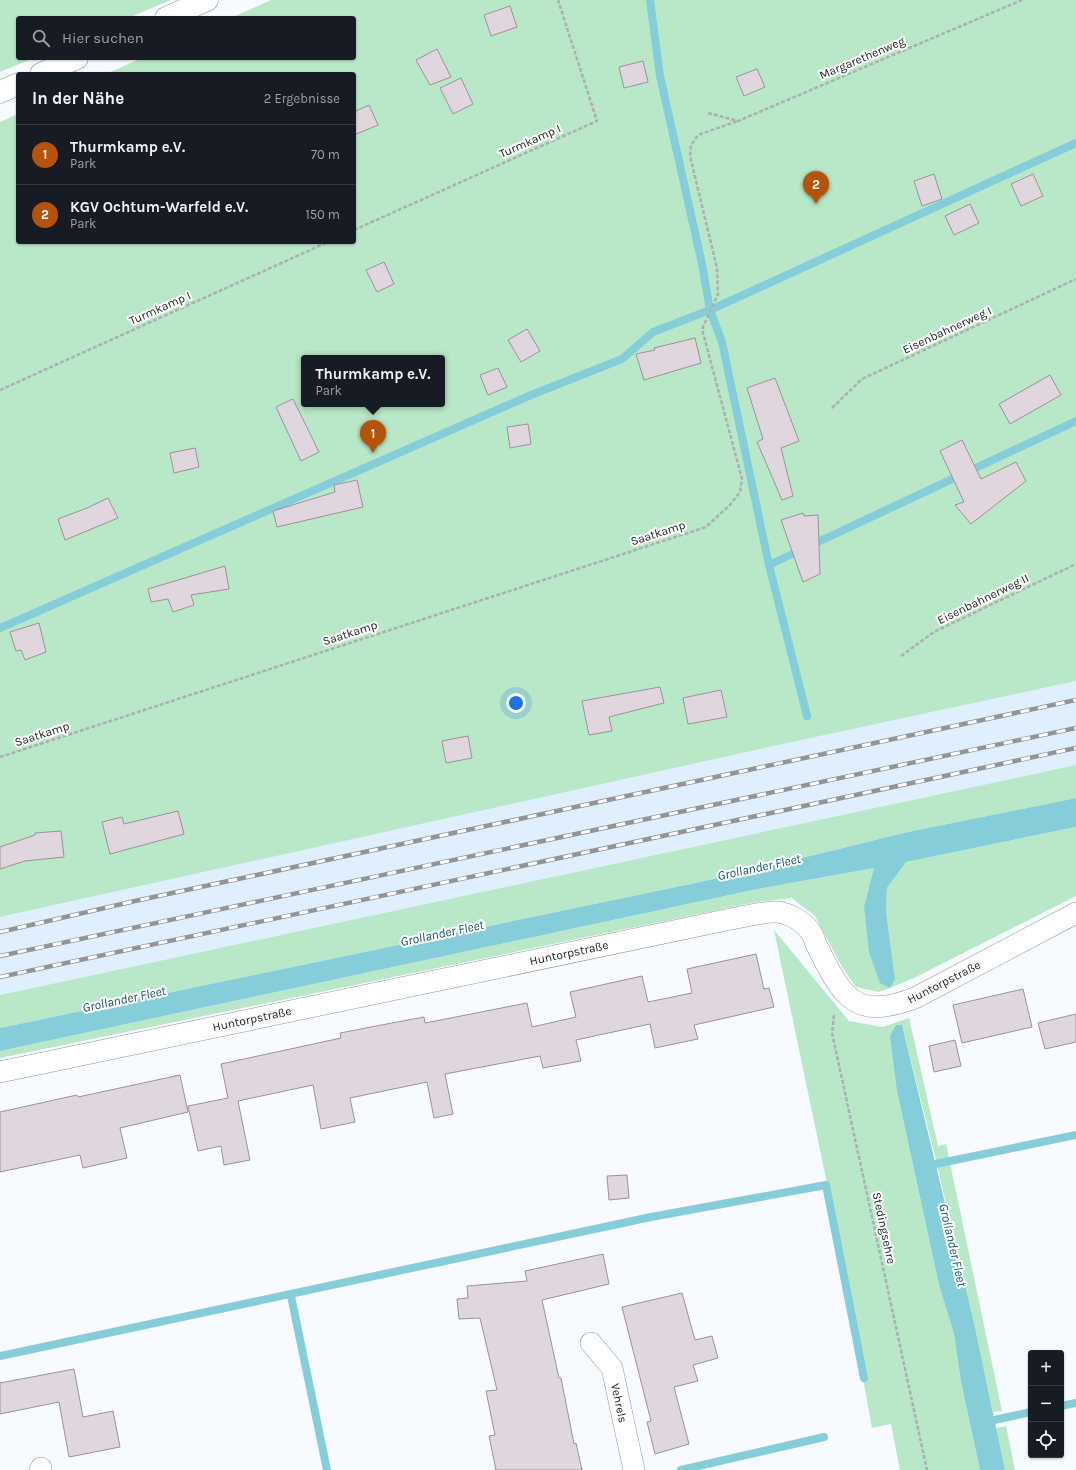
<!DOCTYPE html>
<html lang="de">
<head>
<meta charset="utf-8">
<style>
	body { margin:0; font-family:Karla,sans-serif; background:#20242c; color:#f1f3f6 }
	.controls { position:absolute; right:12px; bottom:12px; display:grid; overflow:hidden; border-radius:4px; box-shadow:0 1px 3px #0004 }
	.controls button { width:36px; height:36px; display:grid; place-items:center; padding:0; border:0; border-bottom:1px solid #363941; background:#171b24; color:#f1f3f6; font:20px sans-serif }
	.you { position:absolute; left:516px; top:703px; width:14px; height:14px; margin:-10px; border:3px solid #fff; border-radius:50%; background:#1a73e8; box-shadow:0 0 0 6px #1a73e833 }
	.badge { display:grid; place-items:center; width:26px; height:26px; border-radius:50%; background:#b45309; color:#fff; font-size:13px; font-weight:700 }
	.pin { position:absolute; translate:-50% -33px; filter:drop-shadow(0 1px 2px #0008) }
	.pin::after { content:''; position:absolute; top:21px; width:14px; height:12px; background:inherit; clip-path:polygon(0 0,100% 0,50% 100%) }
	.popup { position:absolute; left:301px; top:355px; width:144px; height:52px; box-sizing:border-box; display:grid; place-content:center; border-radius:4px; background:#171b24; filter:drop-shadow(0 1px 3px #0005); font-size:13px; white-space:nowrap; color:#9ea1a6 }
	.popup b { font-size:15px; color:#f1f3f6 }
	.popup::after { content:''; position:absolute; left:50%; top:100%; margin-left:-8px; border:8px solid transparent; border-top-color:#171b24 }
	.list { margin:0; padding:0; list-style:none }
	h2 { display:flex; justify-content:space-between; align-items:center; height:52px; margin:0; padding:0 16px; font-size:17px }
	h2 small { font-size:13px; font-weight:400; color:#9ea1a6 }
	.list li { display:grid; grid-template-columns:26px 1fr auto; gap:12px; align-items:center; box-sizing:border-box; height:60px; padding:0 16px; border-top:1px solid #363941 }
	.list b { display:block; font-size:15px; white-space:nowrap }
	.list p { margin:0; font-size:13px; white-space:nowrap; color:#9ea1a6 }
	.list em { font-size:13px; font-style:normal; color:#9ea1a6 }
	.icon { flex:none; width:22px; height:22px; fill:none; stroke:currentColor; stroke-width:2; stroke-linecap:round; stroke-linejoin:round }
	.map { position:relative; flex:none; width:1076px; height:1470px; overflow:hidden }
	.search { position:absolute; background:#171b24; box-shadow:0 1px 3px #0004; left:16px; top:16px; width:340px; height:44px; display:flex; align-items:center; gap:10px; box-sizing:border-box; padding:0 14px; border-radius:4px; color:#9ea1a6; font-size:15px }
	.panel { position:absolute; background:#171b24; box-shadow:0 1px 3px #0004; left:16px; top:72px; width:340px; height:172px; border-radius:4px }
	.map>svg:first-child { display:block }
</style>
</head>
<body>
<div class="map">
<svg width="1076" height="1470" viewBox="0 0 1076 1470">
	<rect width="100%" height="100%" fill="#f7fafe"/>
	<!-- built -->
	<path fill="#e0effd" d="M1076,681V765L0,995V917L783,744Z"/>
	<!-- green -->
	<g fill="#b8e8c8" fill-rule="evenodd">
		<path d="M0,0H171L128,18H18V58H34L0,72Z"/>
		<path d="M271,0H1076V681L783,744L0,917V122L18,114V242H354V74H106L142,58H354V18H231ZM304,358H442V404H304Z"/>
		<path d="M1076,765V798L908,832L724,877L0,1028V995Z"/>
		<path d="M1076,827V896L916,977L890,988L879,992L856,987L842,967L815,916L792,898L757,902L0,1058V1051L753,890L874,868L864,906L895,979L886,911L887,888L906,862Z"/>
		<path d="M774,930L849,1021L883,1027L909,1018L938,1146L946,1144L1002,1411L993,1412L937,1164L902,1025L897,1091L939,1285L954,1334L961,1382L980,1470H900L891,1424L872,1428L829,1193Z"/>
		<path d="M1006,1426L1015,1470H1005L996,1428Z"/>
	</g>
	<!-- water -->
	<g fill="#86cdda">
		<path d="M1076,798V827L906,862L887,888L886,911L895,979L890,988L880,983L869,952L864,906L874,868L753,890L0,1051V1028L724,877L908,832Z"/>
		<path d="M896,1025H902L973,1319L1005,1470H980L961,1382L954,1334L939,1285L897,1091L890,1036Z"/>
	</g>
	<g fill="none" stroke-linecap="round" stroke-linejoin="round">
		<!-- stream -->
		<g stroke="#86cdda" stroke-width="8">
			<path d="M650,0L660,76L702,264L710,310L722,342L769,565L807,716"/>
			<path d="M769,565L1076,421"/>
			<path d="M0,628L531,395L622,359L653,332L710,310L1076,143"/>
			<path d="M926,1166L1076,1135"/>
			<path d="M291,1296L327,1470"/>
			<path d="M0,1356L651,1217L826,1185L864,1378"/>
			<path d="M1061,1406L1076,1403"/>
			<path d="M985,1422L1031,1412"/>
			<path d="M681,1470L824,1437"/>
		</g>
	</g>
	<!-- building -->
	<g fill="#e0d6dd" stroke="#9c9299">
		<path d="M510,6L517,27L491,36L484,15Z"/>
		<path d="M437,49L451,77L430,85L416,60Z"/>
		<path d="M643,61L648,82L624,88L619,67Z"/>
		<path d="M757,69L765,87L744,96L736,77Z"/>
		<path d="M461,78L473,104L453,114L440,88Z"/>
		<path d="M369,105L378,125L354,135V112Z"/>
		<path d="M934,174L942,199L922,206L914,181Z"/>
		<path d="M1033,174L1043,196L1021,206L1011,184Z"/>
		<path d="M970,204L979,223L954,235L945,216Z"/>
		<path d="M384,262L394,284L377,292L366,270Z"/>
		<path d="M527,329L540,351L521,362L508,340Z"/>
		<path d="M695,338L701,363L644,380L636,354L655,350L654,348Z"/>
		<path d="M498,368L507,387L488,395L480,375Z"/>
		<path d="M1050,375L1061,395L1010,424L999,404Z"/>
		<path d="M775,378L799,441L781,448L793,496L782,500L757,442L763,439L747,388Z"/>
		<path d="M293,399L319,452L301,461L276,407Z"/>
		<path d="M528,424L531,444L510,448L507,427Z"/>
		<path d="M962,440L981,479L1016,462L1026,481L971,524L955,505L964,502L940,451Z"/>
		<path d="M195,448L199,467L174,473L170,453Z"/>
		<path d="M357,480L363,507L277,527L273,511L335,492L334,485Z"/>
		<path d="M108,498L118,518L65,540L58,519L87,508Z"/>
		<path d="M803,513L804,516L818,515L820,574L803,582L781,520Z"/>
		<path d="M225,566L229,589L191,595L194,605L173,612L168,599L151,602L148,589Z"/>
		<path d="M39,623L46,652L25,660L21,650L16,651L10,632Z"/>
		<path d="M660,687L664,703L609,717L612,731L589,735L582,701Z"/>
		<path d="M721,690L727,717L688,724L683,698Z"/>
		<path d="M468,736L472,758L446,763L442,741Z"/>
		<path d="M178,811L184,834L110,854L102,822L122,817L124,824Z"/>
		<path d="M61,831L64,857L25,861L0,869V847L35,835V833Z"/>
		<path d="M756,954L764,989L769,988L774,1007L694,1025L698,1039L655,1048L650,1024L576,1040L581,1061L543,1068L540,1056L445,1074L453,1114L434,1118L427,1082L350,1098L355,1122L321,1129L313,1085L238,1101L250,1160L224,1165L221,1146L198,1151L188,1106L228,1098L221,1064L341,1038L340,1033L376,1026L424,1017L425,1023L527,1003L532,1027L576,1017L570,992L642,976L648,1002L692,993L687,969Z"/>
		<path d="M1023,989L1032,1027L962,1043L953,1005Z"/>
		<path d="M1076,1014V1042L1045,1049L1038,1023Z"/>
		<path d="M955,1040L961,1066L934,1072L929,1046Z"/>
		<path d="M180,1075L188,1112L120,1128L127,1158L83,1168L80,1155L0,1172V1112L77,1095L78,1097Z"/>
		<path d="M627,1175L629,1198L609,1200L607,1176Z"/>
		<path d="M603,1254L609,1284L542,1300L559,1378H561L574,1444L576,1443L582,1470H496L489,1436L495,1435L486,1391L497,1390L480,1318L459,1319L457,1299L468,1298L467,1286L527,1281L525,1271Z"/>
		<path d="M682,1293L695,1340L712,1336L718,1358L693,1365L698,1381L674,1387L689,1444L655,1454L647,1422L651,1421L622,1307Z"/>
		<path d="M74,1369L83,1417L113,1411L120,1447L69,1457L59,1402L0,1414V1383Z"/>
	</g>
	<g fill="none" stroke-linecap="round" stroke-linejoin="round">
		<defs>
			<g id="street">
				<path d="M0,1072L726,920C739,918 765,911 777,912C790,913 806,923 812,934C815,938 815,944 818,948C843,999 856,1020 915,998L1076,913"/>
				<path d="M591,1343L612,1368L634,1470"/>
				<path d="M40,1470L41,1468"/>
			</g>
			<g id="secondary">
				<path d="M166,18L207,0"/>
				<path d="M41,74L77,58"/>
				<path d="M0,92L18,84"/>
			</g>
		</defs>
		<!-- street casing -->
		<use href="#street" stroke="#8e969e" stroke-width="22"/>
		<!-- secondary casing -->
		<use href="#secondary" stroke="#8e969e" stroke-width="23"/>
		<!-- path -->
		<g stroke="#acafb3" stroke-width="2.5" stroke-dasharray="4 2" stroke-linecap="butt">
			<path d="M708,113L738,121L1022,0"/>
			<path d="M354,230L597,121L558,0"/>
			<path d="M0,390L328,242"/>
			<path d="M832,408L862,379L1076,279"/>
			<path d="M901,656L934,632L1076,564"/>
			<path d="M0,757L706,527L730,505L740,492L742,479L702,329L718,294L717,268L690,156L691,145L698,135L738,121"/>
			<path d="M834,1015L832,1033L927,1470"/>
		</g>
		<!-- street -->
		<use href="#street" stroke="#fff" stroke-width="21"/>
		<!-- secondary -->
		<use href="#secondary" stroke="#fff" stroke-width="22"/>
		<defs>
			<g id="rail">
				<path d="M0,932L135,901L1076,700"/>
				<path d="M0,956L1076,728"/>
				<path d="M0,977L1076,748"/>
			</g>
		</defs>
		<!-- rail casing -->
		<use href="#rail" stroke="#929598" stroke-width="4.5"/>
		<!-- rail -->
		<use href="#rail" stroke="#fff" stroke-width="3" stroke-dasharray="9" stroke-linecap="butt"/>
	</g>
	<g text-anchor="middle" dominant-baseline="central" stroke-width="4" stroke-linejoin="round" paint-order="stroke">
		<!-- street labels -->
		<g font-size="12" fill="#1a1d20" stroke="#fff">
			<text transform="translate(862 58) rotate(-23)">Margarethenweg</text>
			<text transform="translate(530 141) rotate(-24)">Turmkamp I</text>
			<text transform="translate(160 308) rotate(-24)">Turmkamp I</text>
			<text transform="translate(947 330) rotate(-25)">Eisenbahnerweg I</text>
			<text transform="translate(658 533) rotate(-18)">Saatkamp</text>
			<text transform="translate(983 599) rotate(-26)">Eisenbahnerweg II</text>
			<text transform="translate(350 633) rotate(-18)">Saatkamp</text>
			<text transform="translate(42 734) rotate(-18)">Saatkamp</text>
			<text transform="translate(569 953) rotate(-12)">Huntorpstraße</text>
			<text transform="translate(944 982) rotate(-27)">Huntorpstraße</text>
			<text transform="translate(252 1019) rotate(-12)">Huntorpstraße</text>
			<text transform="translate(884 1228) rotate(78)">Stedingsehre</text>
			<text transform="translate(619 1403) rotate(78)">Vehrels</text>
		</g>
		<!-- water labels -->
		<g font-size="13" font-style="italic" fill="#17545e" stroke="#fff">
			<text transform="translate(759 867) rotate(-12)">Grollander Fleet</text>
			<text transform="translate(442 933) rotate(-12)">Grollander Fleet</text>
			<text transform="translate(124 999) rotate(-12)">Grollander Fleet</text>
			<text transform="translate(953 1245) rotate(77)">Grollander Fleet</text>
		</g>
	</g>
</svg>
<div class="controls">
<button>+</button>
<button>−</button>
<button><svg class="icon" aria-label="locate" viewBox="0 0 24 24"><circle cx="12" cy="12" r="6"/><path d="M12 2v4M12 18v4M2 12h4M18 12h4"/></svg></button>
</div>
<div class="you"></div>
<div class="pin badge" style="left:373px;top:453px">1</div>
<div class="popup"><b>Thurmkamp e.V.</b>Park</div>
<div class="pin badge" style="left:816px;top:204px">2</div>
<div class="search"><svg class="icon" aria-label="search" viewBox="0 0 24 24"><circle cx="10" cy="10" r="6"/><path d="M15 15l6 6"/></svg>Hier suchen</div>
<section class="panel">
<h2>In der Nähe<small>2 Ergebnisse</small></h2>
<ul class="list">
<li><span class="badge">1</span><div><b>Thurmkamp e.V.</b><p>Park</p></div><em>70 m</em></li>
<li><span class="badge">2</span><div><b>KGV Ochtum-Warfeld e.V.</b><p>Park</p></div><em>150 m</em></li>
</ul>
</section>
</div>
</body>
</html>
